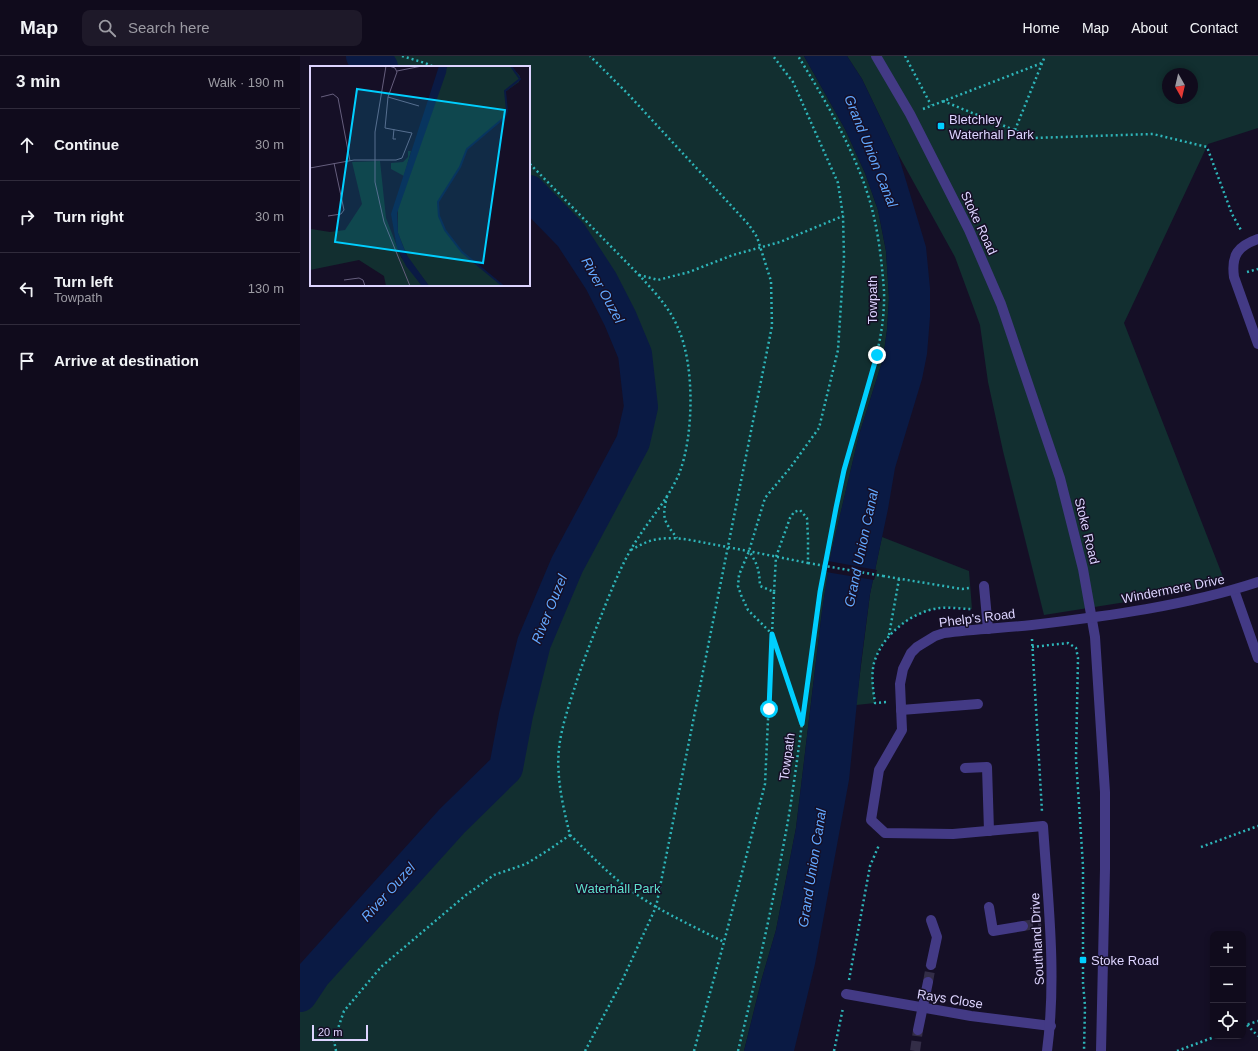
<!DOCTYPE html>
<html lang="en">
<head>
<meta charset="utf-8">
<style>
	body { margin:0; font-family:Helvetica,sans-serif; background:#1e1929; color:#f1f3f6 }
	.controls { position:absolute; right:12px; bottom:12px; display:grid; overflow:hidden; border-radius:8px; box-shadow:0 2px 6px #0003 }
	.controls button { width:36px; height:36px; display:grid; place-items:center; padding:0; border:0; border-bottom:1px solid #302b3b; background:#100b1c; color:#f1f3f6; font:20px sans-serif }
	.compass { position:absolute; left:862px; top:12px; width:36px; height:36px; border-radius:50%; background:#100b1c; box-shadow:0 2px 6px #0003; rotate:172deg }
	.scale { position:absolute; left:12px; bottom:10px; width:56px; box-sizing:border-box; padding-left:4px; border:2px solid #ddd4ff; border-top:0; font-size:11px; line-height:14px; white-space:nowrap; color:#ddd4ff; -webkit-text-stroke:3px #150f26; paint-order:stroke }
	.stop { position:absolute; width:12px; height:12px; margin:-9px; border:3px solid #00cfff; border-radius:50%; background:#fff }
	.stop.end { background:#00cfff; border-color:#fff; box-shadow:0 1px 4px #0008 }
	.list { margin:0; padding:0; list-style:none }
	h2 { display:flex; justify-content:space-between; align-items:center; height:52px; margin:0; padding:0 16px; font-size:17px }
	h2 small { font-size:13px; font-weight:400; color:#9c9ba3 }
	.list li { display:grid; grid-template-columns:26px 1fr auto; gap:12px; align-items:center; box-sizing:border-box; height:72px; padding:0 16px; border-top:1px solid #302b3b }
	.list b { display:block; font-size:15px; white-space:nowrap }
	.list p { margin:0; font-size:13px; white-space:nowrap; color:#9c9ba3 }
	.list em { font-size:13px; font-style:normal; color:#9c9ba3 }
	.icon { flex:none; width:22px; height:22px; fill:none; stroke:currentColor; stroke-width:2; stroke-linecap:round; stroke-linejoin:round }
	.map { position:relative; flex:none; width:958px; height:995px; overflow:hidden }
	header { display:flex; align-items:center; gap:24px; box-sizing:border-box; height:56px; padding:0 20px; background:#100b1c; border-bottom:1px solid #302b3b }
	header strong { font-size:19px }
	nav { display:flex; gap:22px; margin-inline-start:auto; font-size:14px }
	.search { width:280px; height:36px; background:#1e1929; display:flex; align-items:center; gap:10px; box-sizing:border-box; padding:0 14px; border-radius:8px; color:#9c9ba3; font-size:15px }
	main { display:flex }
	aside { flex:1; background:#100b1c }
	.map>svg:first-child { display:block }
</style>
</head>
<body>
<header>
<strong>Map</strong>
<div class="search"><svg class="icon" aria-label="search" viewBox="0 0 24 24"><circle cx="10" cy="10" r="6"/><path d="M15 15l6 6"/></svg>Search here</div>
<nav><a>Home</a><a>Map</a><a>About</a><a>Contact</a></nav>
</header>
<main>
<aside>
<h2>3 min<small>Walk · 190 m</small></h2>
<ul class="list">
<li><svg class="icon" aria-label="ahead" viewBox="0 0 24 24"><path d="M12 20V5M6 11l6-6 6 6"/></svg><div><b>Continue</b></div><em>30 m</em></li>
<li><svg class="icon" aria-label="right" viewBox="0 0 24 24"><path d="M7 20v-9h11M14 6l5 5-5 5"/></svg><div><b>Turn right</b></div><em>30 m</em></li>
<li><svg class="icon" aria-label="left" viewBox="0 0 24 24"><path d="M17 20v-9H6M10 6l-5 5 5 5"/></svg><div><b>Turn left</b><p>Towpath</p></div><em>130 m</em></li>
<li><svg class="icon" aria-label="arrive" viewBox="0 0 24 24"><path d="M6 21V4h12l-3 4 3 4H6"/></svg><div><b>Arrive at destination</b></div></li>
</ul>
</aside>
<div class="map">
<svg width="958" height="995" viewBox="0 0 958 995">
	<rect width="100%" height="100%" fill="#150f26"/>
	<!-- green -->
	<g fill="#122f30" fill-rule="evenodd">
		<path d="M63,0H504L545,73L565,117L578,154L586,195L589,242L587,274L583,303L559,379L531,498L522,555L496,772L476,874L462,922L444,995H0V939L14,918L152,765L206,712L216,659L234,587L267,509L333,386L341,351L335,298L320,262L301,225L271,179L229,136V11H81Z"/>
		<path d="M547,0H958V72L908,88L824,267L925,526L870,539L744,559L703,395L688,326L680,269L655,201L598,98L562,23ZM868,18H892V42H868Z"/>
		<path d="M582,481L669,515L672,553C662,553 650,550 639,552C610,557 582,579 574,607C571,620 574,634 575,647L556,649L570,538Z"/>
	</g>
	<!-- water -->
	<path fill="#0a1a44" d="M504,0H547L562,23L598,98L626,191L630,232V261L627,298L622,323L595,412L588,453L570,538L561,607L549,724L515,908L494,995H444L462,922L476,874L496,772L522,555L531,497L559,379L583,303L587,274L589,242L586,195L578,154L565,117L545,73Z"/>
	<!-- pier -->
	<path fill="#150f26" d="M528,505L577,514L574,524L526,516Z"/>
	<g fill="none" stroke-linecap="round" stroke-linejoin="round">
		<!-- river -->
		<g stroke="#0a1a44" stroke-width="34">
			<path d="M63,0L81,11"/>
			<path d="M0,939L14,918L152,765L206,712L216,659L234,587L267,509L333,386L341,351L335,298L320,262L301,225L271,179L229,136"/>
		</g>
		<!-- minor-tunnel -->
		<g stroke="#332d47" stroke-width="10" stroke-dasharray="10 5" stroke-linecap="butt">
			<path d="M723,870L741,867"/>
			<path d="M628,926L631,909"/>
			<path d="M615,995L618,974"/>
		</g>
		<!-- path -->
		<g stroke="#2eb5b9" stroke-width="2.5" stroke-dasharray="2 3" stroke-linecap="butt">
			<path d="M102,0L125,7L134,11"/>
			<path d="M605,0L631,49"/>
			<path d="M643,45L734,82L853,78L907,91L932,158L942,176"/>
			<path d="M623,53L742,7"/>
			<path d="M715,74L745,0"/>
			<path d="M947,216L958,213"/>
			<path d="M339,219L358,224L389,216L433,199L480,186L543,160"/>
			<path d="M367,440C362,462 363,464 377,482"/>
			<path d="M331,494C340,489 349,484 359,483C379,480 398,486 417,489C448,495 478,501 508,507V482L507,462L500,454L494,456L490,462L476,501L474,536L460,530C459,513 458,509 449,495"/>
			<path d="M583,520L662,533L669,532"/>
			<path d="M474,536L472,578L501,666"/>
			<path d="M589,579L599,523"/>
			<path d="M732,583L742,756"/>
			<path d="M732,591L768,587L776,592L778,602L776,703L783,810V927L785,950L784,995"/>
			<path d="M586,646L575,647C573,634 571,619 574,607C582,579 612,555 640,552C650,551 661,553 671,553"/>
			<path d="M270,779C290,798 310,820 333,836C361,856 393,870 424,886"/>
			<path d="M901,791L958,770"/>
			<path d="M549,924L570,810L579,789"/>
			<path d="M947,969L958,980"/>
			<path d="M943,970L958,965"/>
			<path d="M36,995L34,984L44,955L81,911L166,839L194,819L226,808L250,793L270,779C263,751 256,721 259,692C262,667 271,644 278,621C287,595 297,570 307,545C314,528 321,511 330,495C345,468 367,446 379,418C394,380 395,309 378,272C370,252 353,234 338,218L229,107"/>
			<path d="M285,995L321,927L356,851L472,270L471,225L457,181L449,169L328,38L290,0"/>
			<path d="M394,995L424,886L465,728L472,578L448,554L441,539L438,530L439,519L449,495L465,442L490,412L519,372L538,294L544,201L543,160L538,127L493,26L473,0"/>
			<path d="M438,995C458,915 476,834 490,753C504,661 513,568 531,477C536,455 539,432 545,411C553,383 562,355 569,326C578,296 585,267 584,235C582,208 579,180 572,153C559,102 526,45 498,0"/>
			<path d="M534,995L543,952"/>
			<path d="M877,995L917,980"/>
		</g>
		<!-- minor -->
		<g stroke="#433a85" stroke-width="10">
			<path d="M576,0L610,58L669,174L701,248L760,422L783,513L795,581L805,736V813L801,995"/>
			<path d="M958,183C938,190 931,199 934,221L958,288"/>
			<path d="M684,530L688,573"/>
			<path d="M934,534L958,602"/>
			<path d="M601,654L678,648"/>
			<path d="M665,712L687,711L689,775"/>
			<path d="M689,851L693,875L723,870"/>
			<path d="M631,909L637,881L631,864"/>
			<path d="M546,938L671,960L751,970"/>
			<path d="M618,974L628,926"/>
			<path d="M747,995C757,920 748,845 743,770L653,778L585,777L571,764L579,714L602,674L600,628L603,613L611,597L617,591L635,580L644,577C673,573 702,572 732,569C808,560 885,550 958,526"/>
		</g>
		<!-- path-bridge -->
		<path stroke="#2eb5b9" stroke-width="2.5" stroke-dasharray="2 3" stroke-linecap="butt" d="M508,507L583,520"/>
	</g>
	<g fill="none" stroke-linecap="round" stroke-linejoin="round">
		<!-- route -->
		<path stroke="#00cfff" stroke-width="5" d="M469,653L472,578L502,668L520,536L536,452L544,414L577,299"/>
	</g>
	<!-- markers -->
	<g fill="#00cfff" stroke="#150f26" stroke-width="1.5">
		<rect x="637" y="66" width="8" height="8" rx="2"/>
		<rect x="779" y="900" width="8" height="8" rx="2"/>
	</g>
	<g text-anchor="middle" dominant-baseline="central" stroke-width="3" stroke-linejoin="round" paint-order="stroke">
		<!-- poi labels -->
		<g font-size="13" fill="#ddd4ff" stroke="#150f26" text-anchor="start">
			<text x="649" y="63">Bletchley<tspan x="649" dy="15">Waterhall Park</tspan></text>
			<text x="791" y="904">Stoke Road</text>
		</g>
		<!-- street labels -->
		<g font-size="13" fill="#ddd4ff" stroke="#150f26">
			<text transform="translate(679 167) rotate(65)">Stoke Road</text>
			<text transform="translate(572 244) rotate(-90)">Towpath</text>
			<text transform="translate(787 475) rotate(76)">Stoke Road</text>
			<text transform="translate(873 533) rotate(-11)">Windermere Drive</text>
			<text transform="translate(677 562) rotate(-7)">Phelp's Road</text>
			<text transform="translate(487 701) rotate(-82)">Towpath</text>
			<text transform="translate(737 883) rotate(-93)">Southland Drive</text>
			<text transform="translate(650 943) rotate(9)">Rays Close</text>
		</g>
		<!-- park labels -->
		<g font-size="13" fill="#5ee1cc" stroke="#150f26">
			<text x="318" y="832">Waterhall Park</text>
		</g>
		<!-- water labels -->
		<g font-size="14" font-style="italic" fill="#62a8ff" stroke="#150f26">
			<text transform="translate(571 95) rotate(68)">Grand Union Canal</text>
			<text transform="translate(303 234) rotate(61)">River Ouzel</text>
			<text transform="translate(561 492) rotate(-78)">Grand Union Canal</text>
			<text transform="translate(249 553) rotate(-68)">River Ouzel</text>
			<text transform="translate(512 812) rotate(-81)">Grand Union Canal</text>
			<text transform="translate(88 836) rotate(-48)">River Ouzel</text>
		</g>
	</g>
	<!-- overview -->
	<g transform="translate(10 10)">
		<rect width="220" height="220" fill="#150f26"/>
		<path d="M137,0H201L210,10L209,16L195,26L197,45L195,51L157,83L150,101L128,136L129,150L135,164L152,186L193,220H119L98,192L88,167V142ZM98,85H101L94,110L81,103V97L93,96L98,91ZM70,95L76,152L91,191L112,220H76L74,210L49,194L0,204L1,163L20,166L35,164L52,138L42,96Z" fill="#122f30"/>
		<path d="M129,0H137L136,7L87,147L88,167L96,188L119,220H112L96,200L87,182L81,148Z" fill="#0a1a44"/>
		<path fill="none" stroke="#0a1a44" stroke-width="2" d="M193,220L152,186L135,164L129,150L128,136L150,101L157,83L195,51L197,45L195,25L210,13L201,0"/>
		<path fill="none" stroke="#655e7d" stroke-width="1" d="M76,0L65,66V116L74,156L100,220M87,5L112,0M11,31L23,28L28,32L40,95M78,31L109,40M84,63L83,73H86M0,102L44,94H86L92,92L102,67L75,62L78,31L87,6L85,2L79,0M18,150L31,148L34,144L24,97M34,214L49,212L53,214L55,220"/>
		<path fill="#00cfff" fill-opacity="0.15" stroke="#00cfff" stroke-width="2" d="M47,23L195,44L173,197L25,176Z"/>
		<rect width="220" height="220" fill="none" stroke="#ddd4ff" stroke-width="2"/>
	</g>
</svg>
<div class="controls">
<button>+</button>
<button>−</button>
<button><svg class="icon" aria-label="locate" viewBox="0 0 24 24"><circle cx="12" cy="12" r="6"/><path d="M12 2v4M12 18v4M2 12h4M18 12h4"/></svg></button>
</div>
<svg class="compass" viewBox="-18 -18 36 36"><path d="M0-13l5 13h-10z" fill="#e53935"/><path d="M0 13l5-13h-10z" fill="#9c9ba3"/></svg>
<div class="scale">20 m</div>
<div class="stop" style="left:469px;top:653px"></div>
<div class="stop end" style="left:577px;top:299px"></div>
</div>
</main>
</body>
</html>
